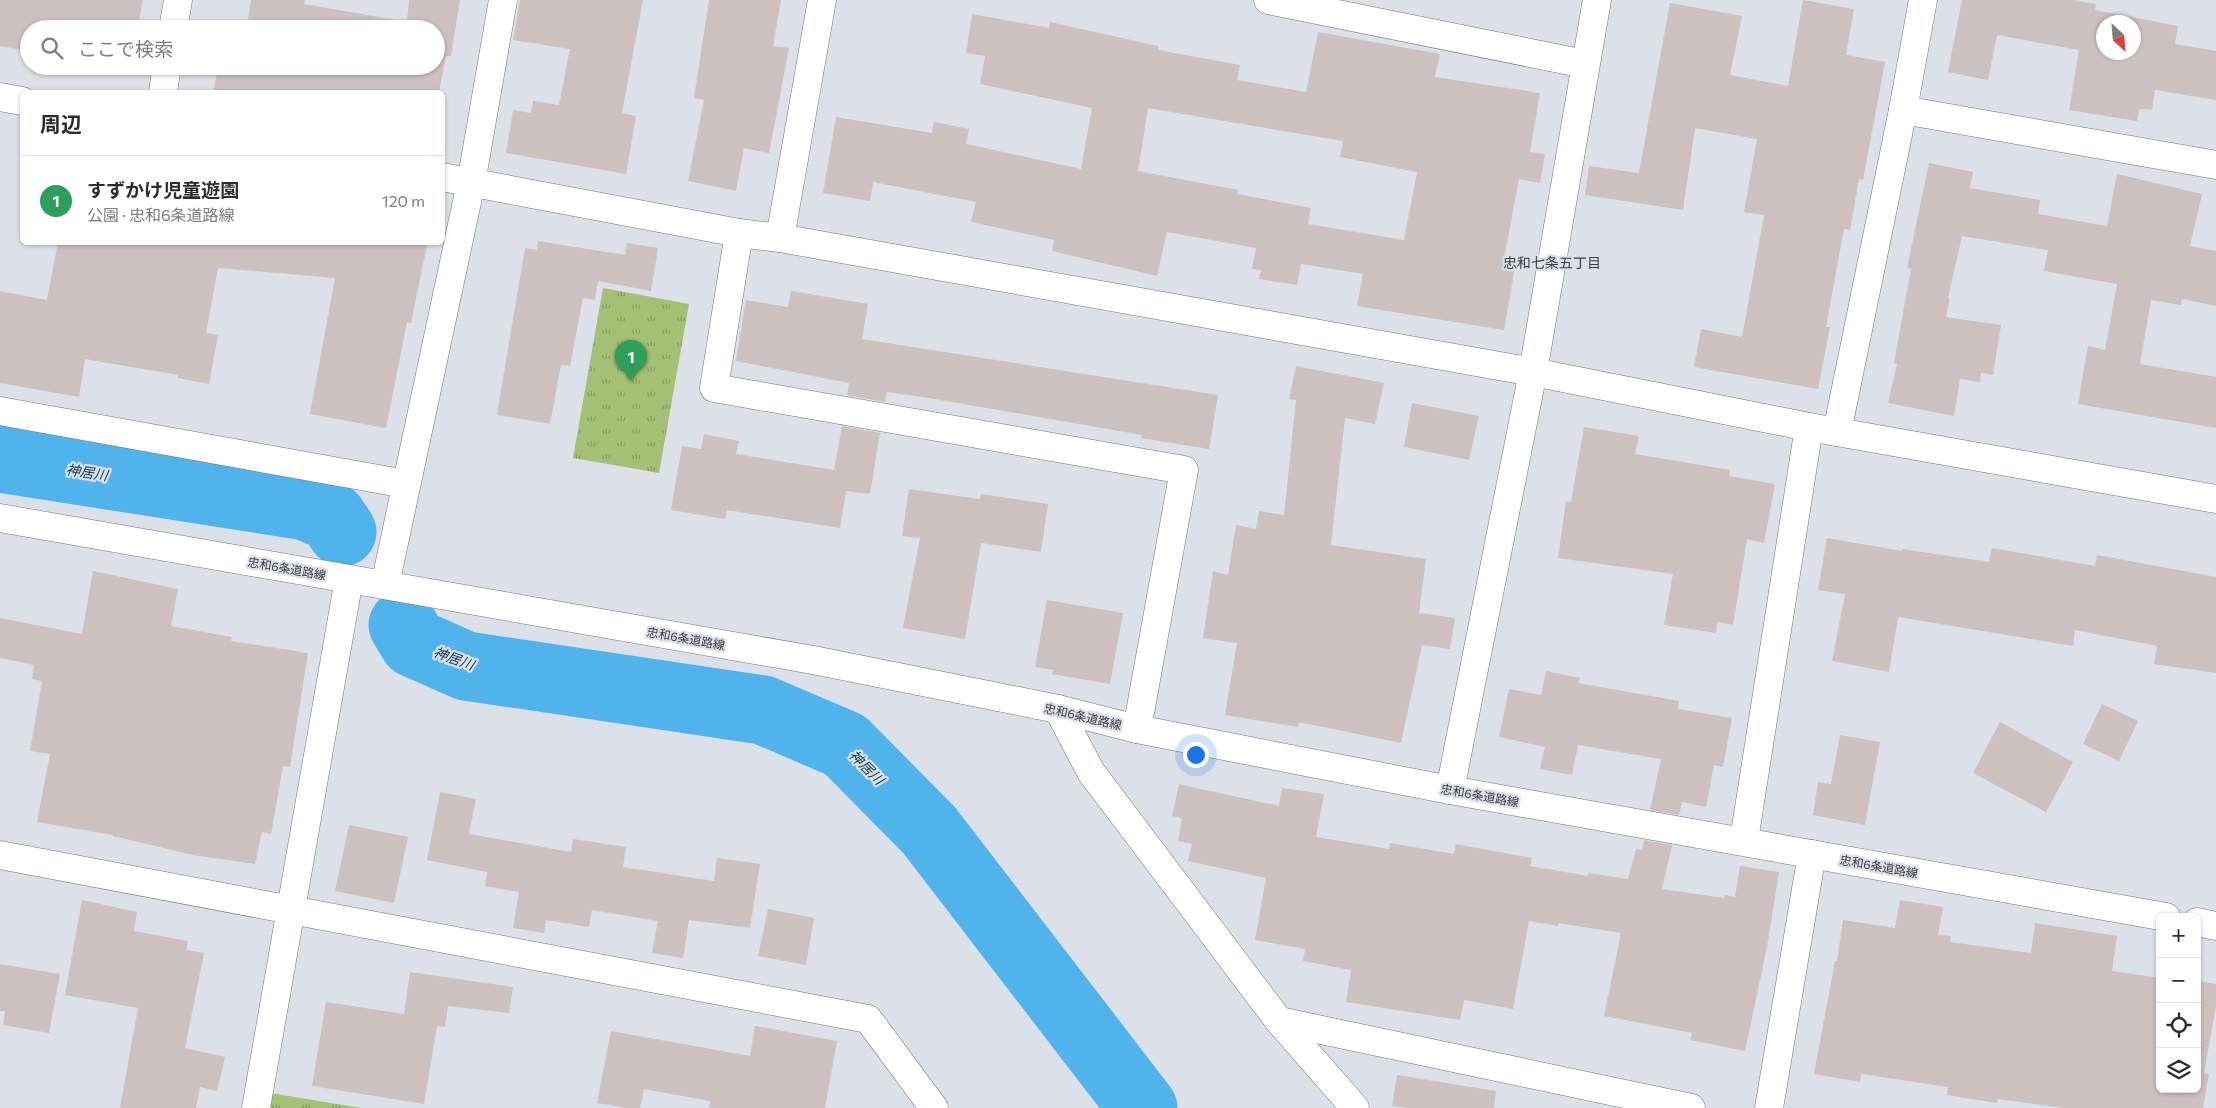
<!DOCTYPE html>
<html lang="ja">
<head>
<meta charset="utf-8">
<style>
	body { margin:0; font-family:Commissioner,"Noto Sans JP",sans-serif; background:#f2f2f3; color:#2b2b33 }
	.controls { position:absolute; right:15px; bottom:15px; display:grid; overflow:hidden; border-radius:8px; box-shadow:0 1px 4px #0004 }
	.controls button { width:45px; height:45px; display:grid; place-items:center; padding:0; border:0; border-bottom:1px solid #e1e1e2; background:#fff; color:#2b2b33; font:25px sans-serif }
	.compass { position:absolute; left:2096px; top:15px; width:45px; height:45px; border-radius:50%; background:#fff; box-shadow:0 1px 4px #0004; rotate:154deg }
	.you { position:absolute; left:1195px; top:754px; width:18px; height:18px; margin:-12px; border:4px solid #fff; border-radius:50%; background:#1a73e8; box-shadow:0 0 0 8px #1a73e833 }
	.badge { display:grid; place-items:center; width:32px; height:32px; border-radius:50%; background:#1a73e8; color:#fff; font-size:16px; font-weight:700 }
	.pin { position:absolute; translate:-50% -41px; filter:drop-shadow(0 1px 2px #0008) }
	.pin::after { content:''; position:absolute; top:26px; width:18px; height:15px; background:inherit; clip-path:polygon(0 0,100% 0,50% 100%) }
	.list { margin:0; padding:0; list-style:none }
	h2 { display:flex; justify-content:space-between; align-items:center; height:65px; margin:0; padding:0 20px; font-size:21px }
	h2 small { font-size:16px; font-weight:400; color:#7c7c81 }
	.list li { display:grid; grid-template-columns:32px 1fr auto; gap:15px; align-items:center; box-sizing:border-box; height:90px; padding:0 20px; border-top:1px solid #e1e1e2 }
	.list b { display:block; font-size:19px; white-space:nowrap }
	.list p { margin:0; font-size:16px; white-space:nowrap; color:#7c7c81 }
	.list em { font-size:16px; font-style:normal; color:#7c7c81 }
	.icon { flex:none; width:28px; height:28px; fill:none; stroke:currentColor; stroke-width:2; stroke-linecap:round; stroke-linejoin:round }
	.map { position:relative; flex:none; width:2216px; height:1108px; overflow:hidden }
	.search { position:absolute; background:#fff; box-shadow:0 1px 4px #0004; left:20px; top:20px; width:425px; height:55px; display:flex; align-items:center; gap:12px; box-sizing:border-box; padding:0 18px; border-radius:28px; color:#7c7c81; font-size:19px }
	.panel { position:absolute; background:#fff; box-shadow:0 1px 4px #0004; left:20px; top:90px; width:425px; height:155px; border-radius:8px }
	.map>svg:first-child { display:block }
</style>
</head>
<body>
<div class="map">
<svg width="2216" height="1108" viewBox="0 0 2216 1108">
	<defs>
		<pattern id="park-tufts" width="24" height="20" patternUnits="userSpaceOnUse" patternTransform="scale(1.25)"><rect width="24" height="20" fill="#a5c075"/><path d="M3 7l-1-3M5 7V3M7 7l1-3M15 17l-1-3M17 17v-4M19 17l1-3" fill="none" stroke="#879d61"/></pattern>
	</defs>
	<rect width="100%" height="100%" fill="#dbe0e9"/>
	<!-- park -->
	<g fill="url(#park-tufts)">
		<path d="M603,288L689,304L659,473L573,458Z"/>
		<path d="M258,1091L361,1108H256Z"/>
	</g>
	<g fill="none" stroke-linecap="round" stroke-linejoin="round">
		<!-- river -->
		<g stroke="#51b3ec" stroke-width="69">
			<path d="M0,458L306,506L332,517L342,532"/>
			<path d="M403,625L414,643L466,666L763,710L845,745L929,830L1143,1108"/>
		</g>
	</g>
	<!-- building -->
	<g fill="#cdc1bf" fill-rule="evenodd">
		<path d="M0,0H143L137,29H29V51L0,46Z"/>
		<path d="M251,0H305L304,4L407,22L409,0H460L451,56H446L439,92H213L219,66H436V29H227L228,22L247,26Z"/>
		<path d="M520,0H643L622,113L636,116L626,174L506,153L513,110L531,113L533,101L559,105L570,49L513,40Z"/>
		<path d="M709,0H781L773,46L789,48L769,153L744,148L736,191L688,181L704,100L694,98Z"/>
		<path d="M1803,0L1854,9L1846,55L1885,62L1863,180L1859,179L1850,230L1844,229L1826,327H1830L1818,389L1694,367L1701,329L1742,337L1764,215L1744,212L1757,139L1695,128L1683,210L1585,195L1589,166L1639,173L1670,3L1742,16L1730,75L1788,86Z"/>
		<path d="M1962,0H2073L2096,4L2095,10L2178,26L2175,44L2216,51V100L2155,90L2152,110L2139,109L2137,121L2069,110L2079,50L1997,35L1988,80L1948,72ZM2104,22H2134V52H2104Z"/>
		<path d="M972,14L1049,28L1050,22L1158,46V50L1240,65L1237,80L1306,92L1318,32L1440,54L1435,77L1540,93L1530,152L1545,154L1540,183L1519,179L1504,259L1516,261L1504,330L1357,306L1363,274L1301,264L1297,285L1259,279L1261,270L1252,269L1256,248L1167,232L1157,276L1052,251L1054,240L971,222L976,202L873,182L870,201L823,193L836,117L932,133L934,122L969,129L966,144L1081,169L1092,108L980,84L985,56L966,53ZM1148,108L1343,141L1340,157L1417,172L1404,240L1308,224L1311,208L1237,194L1238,190L1138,171Z"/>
		<path d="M1929,163L1973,172L1970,188L2040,200L2038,214L2107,226L2117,174L2202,194L2190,246L2216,251V306L2182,299L2181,305L2151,300L2140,364L2216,377V428L2078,404L2088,346L2105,350L2117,284L2044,271L2048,250L1962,236L1948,298H1950L1946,317L2001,325L1993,375L1981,373L1980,382L1960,379L1954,416L1888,403L1897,364L1894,363L1911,269L1907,268Z"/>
		<path d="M538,241L625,255L627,243L658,248L651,291L598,281L595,300L583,298L570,366L561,365L550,424L497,415V414L525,248L537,250Z"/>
		<path d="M58,242H411L427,245L411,323L407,322L386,428L310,414L335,278L218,268L206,333L218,335L209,384L178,378V375L85,359L79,397L0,383V291L47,300Z"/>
		<path d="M791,291L868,304L862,339L1218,395L1209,449L1141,438L1142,435L929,398L887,392L885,402L847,395L849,383L736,361L746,300L788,307Z"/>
		<path d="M1296,366L1384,383L1375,424L1345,418L1331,545L1426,559L1419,613L1455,618L1450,649L1422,645L1401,743L1299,722L1298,727L1225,715L1237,643L1203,638L1213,571L1228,575L1236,525L1256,529L1259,511L1284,515L1296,400L1289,399Z"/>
		<path d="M1412,403L1479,416L1469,460L1404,447Z"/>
		<path d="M842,426L880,433L870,494L846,491L840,528L727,510L725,519L671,510L682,446L701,449L704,434L739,441L736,454L834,470Z"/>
		<path d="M1584,427L1639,436L1635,454L1730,470L1729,476L1775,484L1764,543L1747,539L1733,625L1717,622L1716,633L1664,625L1673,574L1558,558L1566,501L1571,502Z"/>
		<path d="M909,489L980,499L981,494L1048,504L1041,552L981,543L965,639L903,628L920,538L902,536Z"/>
		<path d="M1827,538L1902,551V549L1989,562L1992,548L2095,566L2097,555L2216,577V673L2154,664L2157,646L2075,630L2073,646L1898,617L1889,672L1832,661L1845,594L1818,590Z"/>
		<path d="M93,571L178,589L171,626L232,637L231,641L308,653L290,767L283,766L271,834L262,832L255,864L193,855L113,836V835L37,822L50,754L30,751L42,681L32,679L34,665L0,658V618L82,634Z"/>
		<path d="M1047,600L1123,613L1110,684L1052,674L1053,670L1035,667Z"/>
		<path d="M1546,671L1580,678L1578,683L1679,701L1678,709L1732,718L1723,767L1714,765L1706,807L1682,802L1679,815L1650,810L1661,759L1578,745L1572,775L1540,769L1545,747L1499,737L1509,689L1541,695Z"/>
		<path d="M2102,704L2138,721L2119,761L2083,744Z"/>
		<path d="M2000,722L2073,762L2046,812L1973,773Z"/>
		<path d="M1840,735L1880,742L1865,825L1813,815L1818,782L1831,784Z"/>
		<path d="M1179,784L1279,806L1282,788L1324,794L1316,837L1389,849L1390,843L1454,854L1456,844L1532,858L1530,866L1588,876V873L1628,879L1636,849L1642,850L1644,840L1672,845L1662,889L1724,898L1725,895L1735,897L1740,866L1779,872L1767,947L1745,1051L1690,1040L1692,1033L1604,1016L1621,933L1558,923V926L1529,921L1513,1009L1464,1000L1460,1020L1346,1002L1351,970L1303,961L1305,949L1255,940L1266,878L1188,861L1192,844L1178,841L1182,818L1172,816Z"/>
		<path d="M440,792L476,799L469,834L571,852L573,839L626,847L623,867L714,881L717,858L760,864L750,928L689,920L683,958L652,953L658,921L592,910L589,927L546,920L544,933L513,928L519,892L485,886L487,872L427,860Z"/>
		<path d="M349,825L408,837L394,903L335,891Z"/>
		<path d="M82,900L137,912L134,931L188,941L186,950L204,953L185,1048L225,1057L217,1091L200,1087L196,1108H120L138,1008L65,995Z"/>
		<path d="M1900,900L1943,907L1938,935L1951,936L1950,942L2031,953L2035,923L2117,936L2112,971L2160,978V1089H2197V981L2216,984V1006L2204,1073L2209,1074L2203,1108H2064L1998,1099L1997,1103L1947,1095L1948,1087L1861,1074L1860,1082L1814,1074L1835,961H1837L1843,920L1895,928Z"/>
		<path d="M768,909L814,918L806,965L758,956Z"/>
		<path d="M0,964L60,974L49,1033L3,1025L5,1011H0Z"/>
		<path d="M410,972L513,987L509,1013L448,1006L445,1027L437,1026L424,1104L312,1086L326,1002L404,1014Z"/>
		<path d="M755,1026L837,1041L825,1108H709L710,1101L644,1089L640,1108H626L597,1103L611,1031L750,1056Z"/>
		<path d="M1397,1075L1496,1091L1494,1108H1407L1392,1106Z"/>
	</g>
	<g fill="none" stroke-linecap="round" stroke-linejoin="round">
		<defs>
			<g id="street">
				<path d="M1268,0L1585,64"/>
				<path d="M173,29L178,0"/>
				<path d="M163,92L167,66"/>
				<path d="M0,97L22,101"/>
				<path d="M1903,110L2216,165"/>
				<path d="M442,177L739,233L780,238L1533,372L1809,427L2216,499"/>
				<path d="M739,233L714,388L1184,470L1137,729"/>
				<path d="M780,238L822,0"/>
				<path d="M0,411L406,484"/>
				<path d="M1837,432L1903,110L1923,0"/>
				<path d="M0,518L813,660L1058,709L1137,729L1450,790L2166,917"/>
				<path d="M385,585L471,183L503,0"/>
				<path d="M1058,709L1091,772L1279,1021L1355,1108"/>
				<path d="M1450,790L1533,372L1597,0"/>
				<path d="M1744,840L1809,427"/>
				<path d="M0,855L868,1019L934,1108"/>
				<path d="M2197,922L2216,926"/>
				<path d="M1279,1021L1691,1108"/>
				<path d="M256,1108L349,579"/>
				<path d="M1769,1108L1812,854"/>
			</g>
		</defs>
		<!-- street casing -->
		<use href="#street" stroke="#70747c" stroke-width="29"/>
		<!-- street -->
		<use href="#street" stroke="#fff" stroke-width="28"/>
	</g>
	<g text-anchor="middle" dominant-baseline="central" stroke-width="4.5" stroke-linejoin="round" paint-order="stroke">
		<!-- street labels -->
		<g font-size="12" fill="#383a3d" stroke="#dbe0e9">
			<text transform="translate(287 568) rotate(10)">忠和6条道路線</text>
			<text transform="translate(686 638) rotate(10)">忠和6条道路線</text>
			<text transform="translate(1083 716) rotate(13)">忠和6条道路線</text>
			<text transform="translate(1480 795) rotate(10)">忠和6条道路線</text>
			<text transform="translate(1879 866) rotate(10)">忠和6条道路線</text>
		</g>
		<!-- neighbourhood labels -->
		<g font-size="14" fill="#3a3e45" stroke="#dbe0e9">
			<text x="1552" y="262">忠和七条五丁目</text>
		</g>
		<!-- water labels -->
		<g font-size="14" font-style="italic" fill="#103a52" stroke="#dbe0e9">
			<text transform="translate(87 472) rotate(9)">神居川</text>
			<text transform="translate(454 658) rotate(20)">神居川</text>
			<text transform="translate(867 767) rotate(45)">神居川</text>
		</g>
	</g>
</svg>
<div class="controls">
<button>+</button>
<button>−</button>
<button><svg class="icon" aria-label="locate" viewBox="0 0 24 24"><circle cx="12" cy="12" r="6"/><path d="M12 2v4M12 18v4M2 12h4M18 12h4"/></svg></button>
<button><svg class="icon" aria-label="layers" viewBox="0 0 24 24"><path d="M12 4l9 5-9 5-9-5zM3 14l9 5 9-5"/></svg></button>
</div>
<svg class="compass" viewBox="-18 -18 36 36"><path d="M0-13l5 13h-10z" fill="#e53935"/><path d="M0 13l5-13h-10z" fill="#7c7c81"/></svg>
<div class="you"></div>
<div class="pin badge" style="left:631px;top:381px;background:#2e9e5b">1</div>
<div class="search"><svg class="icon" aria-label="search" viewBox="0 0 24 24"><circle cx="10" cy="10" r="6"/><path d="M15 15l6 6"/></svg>ここで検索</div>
<section class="panel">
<h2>周辺<small></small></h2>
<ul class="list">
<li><span class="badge" style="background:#2e9e5b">1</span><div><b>すずかけ児童遊園</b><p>公園 · 忠和6条道路線</p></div><em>120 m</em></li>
</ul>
</section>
</div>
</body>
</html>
